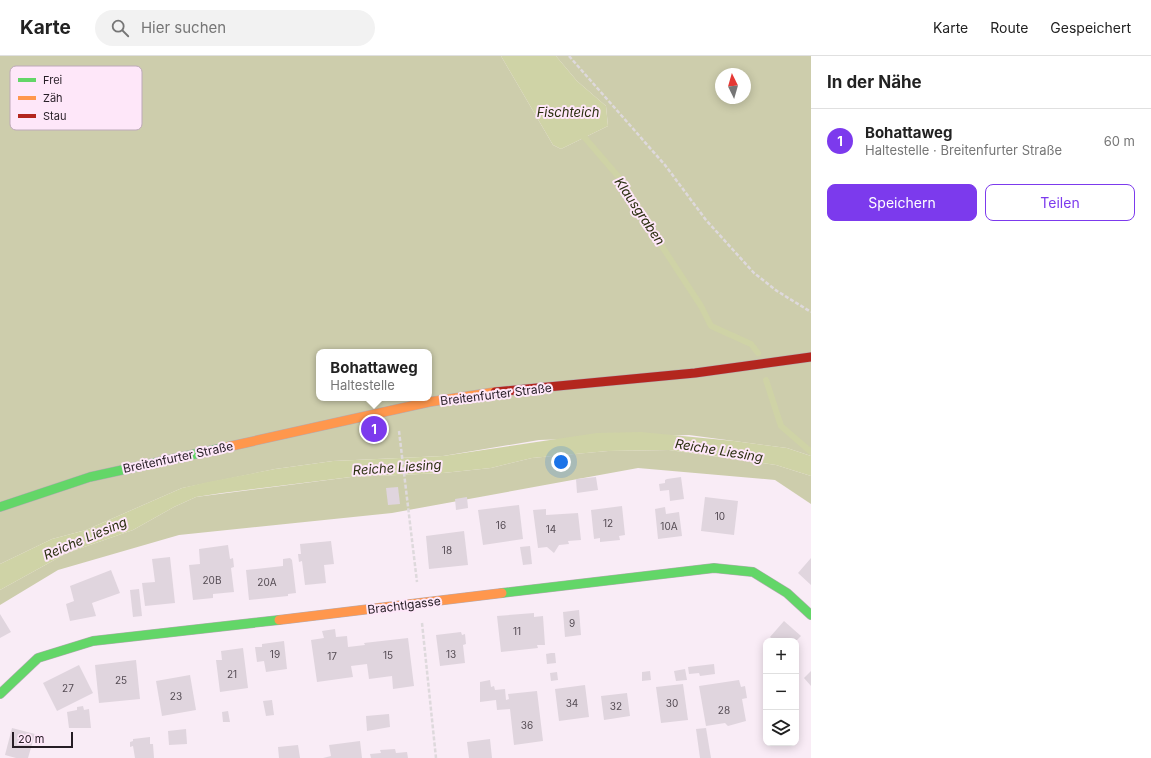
<!DOCTYPE html>
<html lang="de">
<head>
<meta charset="utf-8">
<style>
	body { margin:0; font-family:Inter,sans-serif; background:#f2f2f2; color:#222 }
	.controls { position:absolute; right:12px; bottom:12px; display:grid; overflow:hidden; border-radius:8px; box-shadow:0 2px 10px #0003 }
	.controls button { width:36px; height:36px; display:grid; place-items:center; padding:0; border:0; border-bottom:1px solid #e0e0e0; background:#fff; color:#222; font:20px sans-serif }
	.compass { position:absolute; left:715px; top:12px; width:36px; height:36px; border-radius:50%; background:#fff; box-shadow:0 2px 10px #0003; rotate:355deg }
	.scale { position:absolute; left:12px; bottom:10px; width:61px; box-sizing:border-box; padding-left:4px; border:2px solid #261d25; border-top:0; font-size:11px; line-height:14px; white-space:nowrap; color:#261d25; -webkit-text-stroke:3px #fee7f9; paint-order:stroke }
	.you { position:absolute; left:561px; top:406px; width:14px; height:14px; margin:-10px; border:3px solid #fff; border-radius:50%; background:#1a73e8; box-shadow:0 0 0 6px #1a73e833 }
	.badge { display:grid; place-items:center; width:26px; height:26px; border-radius:50%; background:#7c3aed; color:#fff; font-size:13px; font-weight:700 }
	.pin { position:absolute; translate:-50% -50%; border:2px solid #fff; box-shadow:0 1px 4px #0006 }
	.popup { position:absolute; left:316px; top:293px; width:116px; height:52px; box-sizing:border-box; display:grid; place-content:center; border-radius:8px; background:#fff; filter:drop-shadow(0 1px 3px #0005); font-size:13px; white-space:nowrap; color:#767676 }
	.popup b { font-size:15px; color:#222 }
	.popup::after { content:''; position:absolute; left:50%; top:100%; margin-left:-8px; border:8px solid transparent; border-top-color:#fff }
	.list { margin:0; padding:0; list-style:none }
	h2 { display:flex; justify-content:space-between; align-items:center; height:52px; margin:0; padding:0 16px; font-size:17px }
	h2 small { font-size:13px; font-weight:400; color:#767676 }
	.list li { display:grid; grid-template-columns:26px 1fr auto; gap:12px; align-items:center; box-sizing:border-box; height:64px; padding:0 16px; border-top:1px solid #e0e0e0 }
	.list b { display:block; font-size:15px; white-space:nowrap }
	.list p { margin:0; font-size:13px; white-space:nowrap; color:#767676 }
	.list em { font-size:13px; font-style:normal; color:#767676 }
	.actions { display:flex; gap:8px; padding:12px 16px }
	.actions a { flex:1; padding:9px 0; border:1px solid #7c3aed; border-radius:8px; text-align:center; font-size:14px; color:#7c3aed }
	.actions .main { background:#7c3aed; color:#fff }
	.icon { flex:none; width:22px; height:22px; fill:none; stroke:currentColor; stroke-width:2; stroke-linecap:round; stroke-linejoin:round }
	.map { position:relative; flex:none; width:811px; height:702px; overflow:hidden }
	header { display:flex; align-items:center; gap:24px; box-sizing:border-box; height:56px; padding:0 20px; background:#fff; border-bottom:1px solid #e0e0e0 }
	header strong { font-size:19px }
	nav { display:flex; gap:22px; margin-inline-start:auto; font-size:14px }
	.search { width:280px; height:36px; background:#f2f2f2; display:flex; align-items:center; gap:10px; box-sizing:border-box; padding:0 14px; border-radius:22px; color:#767676; font-size:15px }
	main { display:flex }
	aside { flex:1; background:#fff }
	.map>svg:first-child { display:block }
</style>
</head>
<body>
<header>
<strong>Karte</strong>
<div class="search"><svg class="icon" aria-label="search" viewBox="0 0 24 24"><circle cx="10" cy="10" r="6"/><path d="M15 15l6 6"/></svg>Hier suchen</div>
<nav><a>Karte</a><a>Route</a><a>Gespeichert</a></nav>
</header>
<main>
<div class="map">
<svg width="811" height="702" viewBox="0 0 811 702">
	<rect width="100%" height="100%" fill="#f9ecf6"/>
	<!-- forest -->
	<g fill="#cdcdac" fill-rule="evenodd">
		<path d="M0,0H501L553,89L561,93L608,70L606,50L577,25L556,0H811V400L787,392L689,379L539,384L443,400L333,405L275,413L182,432L86,474L52,483L0,508ZM721,18H745V42H721ZM319,296H429V342H319Z"/>
		<path d="M669,394L776,409L811,420V448L775,424L638,412L392,457L179,479L58,514L0,549V534L67,497L133,474L174,451L196,441L351,421L443,417L491,412L532,402L563,399L608,395Z"/>
	</g>
	<!-- water -->
	<g fill="#cfd3a6">
		<path d="M501,0H556L577,25L606,50L608,70L561,93L553,89Z"/>
		<path d="M641,376L734,385L787,392L811,400V420L776,409L669,394L608,395L532,402L491,412L443,417L351,421L222,437L196,441L174,451L133,474L67,497L0,534V508L52,483L86,474L182,432L208,426L275,413L333,405L443,400L597,377Z"/>
	</g>
	<g fill="none" stroke-linecap="round" stroke-linejoin="round">
		<!-- stream -->
		<g stroke="#cfd3a6" stroke-width="6">
			<path d="M579,75L623,126L646,166L701,250L711,270L751,288L758,297"/>
			<path d="M766,324L781,370L811,396"/>
		</g>
	</g>
	<!-- building -->
	<g fill="#e0d5de">
		<path d="M596,421L598,434L577,437L576,423Z"/>
		<path d="M681,421L684,443L670,445L669,434L660,435L659,428L665,427V424L667,423Z"/>
		<path d="M398,431L400,448L388,449L386,432Z"/>
		<path d="M467,441L468,452L456,454L455,443Z"/>
		<path d="M705,441L738,445L734,479L701,475Z"/>
		<path d="M519,449L523,483L483,489L478,454Z"/>
		<path d="M622,450L625,479L619,480L620,484L600,486V482L594,483L591,454Z"/>
		<path d="M665,451L666,458L679,456L682,480L658,483L655,453Z"/>
		<path d="M546,453V459L578,457L581,484L568,485L569,488L559,489L554,497L547,491L538,492L533,454Z"/>
		<path d="M464,475L468,509L429,513L426,480Z"/>
		<path d="M331,485L334,508L324,509L326,527L305,529L302,505L299,506L298,498H301L300,488Z"/>
		<path d="M228,489L230,503L233,502L234,511L231,512L234,536L213,538V542L193,544L189,509L200,508L199,493Z"/>
		<path d="M530,490L532,508L523,509L520,491Z"/>
		<path d="M170,501L175,547L145,550L142,527L155,526L152,503Z"/>
		<path d="M290,502L292,504L296,537L288,538V540L249,544L246,514L283,510V503Z"/>
		<path d="M811,502V529L798,517Z"/>
		<path d="M111,514L120,537L92,547L96,560L70,565L66,548L74,545L70,530Z"/>
		<path d="M139,533L142,560L133,561L130,534Z"/>
		<path d="M579,554L581,579L565,581L563,556Z"/>
		<path d="M534,557V561L543,560L545,589H537L538,592L501,596L497,560Z"/>
		<path d="M0,558L11,576L0,582Z"/>
		<path d="M784,565L801,580L796,585H775L770,581Z"/>
		<path d="M335,573L336,581L347,580L348,591L365,589L364,587L408,582L414,630L393,633L392,620L369,623L367,608L351,610L353,621L317,626L311,584L324,582L322,575Z"/>
		<path d="M461,576L462,579L465,578L466,588L463,589L465,607L440,610L436,579Z"/>
		<path d="M284,585L287,613L266,616L264,605L257,606L255,591H262V588Z"/>
		<path d="M243,592L248,632L220,636L216,604H222L221,595Z"/>
		<path d="M551,597H555L556,607L547,608L546,598Z"/>
		<path d="M136,604L140,643L99,647L95,609Z"/>
		<path d="M714,608L715,618L700,620L699,617L689,618L688,611Z"/>
		<path d="M79,609L93,637L57,655L43,627Z"/>
		<path d="M685,613L687,624L676,625L674,615Z"/>
		<path d="M650,615L651,624L642,625V616Z"/>
		<path d="M811,615V630L804,622Z"/>
		<path d="M557,616L558,624L551,625L550,617Z"/>
		<path d="M190,619L196,654L162,660L156,625Z"/>
		<path d="M490,624L491,631L494,630L495,634L505,633L506,644L509,643L508,638L537,635L543,685L514,689L510,653L497,654L496,644L480,646V626Z"/>
		<path d="M739,624L741,631L745,630L747,642L742,643L746,665L728,670L725,667L706,670L699,630Z"/>
		<path d="M683,628L688,664L661,667L656,631Z"/>
		<path d="M585,629L589,661L559,665L555,633Z"/>
		<path d="M627,637L630,660L604,664L601,640Z"/>
		<path d="M272,644L274,659L266,660L263,645Z"/>
		<path d="M83,650L84,654L89,653L91,672H69L67,656L77,654V651Z"/>
		<path d="M228,655L230,666H223L222,656Z"/>
		<path d="M389,658L390,671L367,675L366,660Z"/>
		<path d="M12,672L35,678L28,702H16L5,699Z"/>
		<path d="M706,672L711,702H700L696,673Z"/>
		<path d="M186,673L187,688L169,689L168,675Z"/>
		<path d="M150,681V688H153L154,702H135L133,690L130,691V686L133,685V683Z"/>
		<path d="M490,683L492,702H469L467,686Z"/>
		<path d="M360,685L362,702H323L331,700L329,689Z"/>
		<path d="M298,689L300,702H279L278,691Z"/>
		<path d="M395,693L396,697L407,696L408,702H371L370,698L381,697L380,694Z"/>
	</g>
	<g fill="none" stroke-linecap="round" stroke-linejoin="round">
		<defs>
			<g id="fast">
				<path d="M0,451L90,421L227,391"/>
				<path d="M502,537L714,512L753,516L787,537L811,559"/>
				<path d="M0,638L38,602L93,585L279,564"/>
			</g>
			<g id="slow">
				<path d="M227,391L429,346L495,336"/>
				<path d="M279,564L502,537"/>
			</g>
			<path id="jam" d="M495,336L695,317L811,301"/>
		</defs>
		<!-- fast casing -->
		<use href="#fast" stroke="#b5abb3" stroke-width="10"/>
		<!-- slow casing -->
		<use href="#slow" stroke="#b5abb3" stroke-width="10"/>
		<!-- jam casing -->
		<use href="#jam" stroke="#b5abb3" stroke-width="10"/>
		<!-- path -->
		<g stroke="#ded9dc" stroke-width="2.5" stroke-dasharray="4 2" stroke-linecap="butt">
			<path d="M569,0L665,109L706,164L754,217L777,235L811,256"/>
			<path d="M399,375L417,526"/>
			<path d="M422,567L436,702"/>
		</g>
		<!-- fast -->
		<use href="#fast" stroke="#63d668" stroke-width="9"/>
		<!-- slow -->
		<use href="#slow" stroke="#ff974d" stroke-width="9"/>
		<!-- jam -->
		<use href="#jam" stroke="#b3261e" stroke-width="9"/>
	</g>
	<g text-anchor="middle" dominant-baseline="central" stroke-width="4" stroke-linejoin="round" paint-order="stroke">
		<!-- number labels -->
		<g font-size="10" fill="#544b53">
			<text x="720" y="460">10</text>
			<text x="608" y="467">12</text>
			<text x="501" y="469">16</text>
			<text x="669" y="470">10A</text>
			<text x="551" y="473">14</text>
			<text x="447" y="494">18</text>
			<text x="212" y="524">20B</text>
			<text x="267" y="526">20A</text>
			<text x="572" y="567">9</text>
			<text x="517" y="575">11</text>
			<text x="275" y="598">19</text>
			<text x="451" y="598">13</text>
			<text x="388" y="599">15</text>
			<text x="332" y="600">17</text>
			<text x="232" y="618">21</text>
			<text x="121" y="624">25</text>
			<text x="68" y="632">27</text>
			<text x="176" y="640">23</text>
			<text x="572" y="647">34</text>
			<text x="672" y="647">30</text>
			<text x="616" y="650">32</text>
			<text x="724" y="654">28</text>
			<text x="527" y="669">36</text>
		</g>
		<!-- street labels -->
		<g font-size="12" fill="#261d25" stroke="#fee7f9">
			<text transform="translate(496 338) rotate(-7)">Breitenfurter Straße</text>
			<text transform="translate(178 401) rotate(-12)">Breitenfurter Straße</text>
			<text transform="translate(404 549) rotate(-7)">Brachtlgasse</text>
		</g>
		<!-- water labels -->
		<g font-size="13" font-style="italic" fill="#2b2f10" stroke="#fee7f9">
			<text x="568" y="56">Fischteich</text>
			<text transform="translate(640 155) rotate(56)">Klausgraben</text>
			<text transform="translate(719 394) rotate(9)">Reiche Liesing</text>
			<text transform="translate(397 411) rotate(-4)">Reiche Liesing</text>
			<text transform="translate(85 482) rotate(-23)">Reiche Liesing</text>
		</g>
	</g>
	<!-- legend -->
	<rect x="10" y="10" width="132" height="64" rx="6" fill="#fee7f9" stroke="#bdaab9" stroke-width="1"/>
	<rect x="18" y="22" width="18" height="4" fill="#63d668"/>
	<rect x="18" y="40" width="18" height="4" fill="#ff974d"/>
	<rect x="18" y="58" width="18" height="4" fill="#b3261e"/>
	<g font-size="11" fill="#261d25">
		<text x="43" y="28">Frei</text>
		<text x="43" y="46">Zäh</text>
		<text x="43" y="64">Stau</text>
	</g>
</svg>
<div class="controls">
<button>+</button>
<button>−</button>
<button><svg class="icon" aria-label="layers" viewBox="0 0 24 24"><path d="M12 4l9 5-9 5-9-5zM3 14l9 5 9-5"/></svg></button>
</div>
<svg class="compass" viewBox="-18 -18 36 36"><path d="M0-13l5 13h-10z" fill="#e53935"/><path d="M0 13l5-13h-10z" fill="#767676"/></svg>
<div class="scale">20 m</div>
<div class="you"></div>
<div class="pin badge" style="left:374px;top:373px">1</div>
<div class="popup"><b>Bohattaweg</b>Haltestelle</div>
</div>
<aside>
<h2>In der Nähe<small></small></h2>
<ul class="list">
<li><span class="badge">1</span><div><b>Bohattaweg</b><p>Haltestelle · Breitenfurter Straße</p></div><em>60 m</em></li>
</ul>
<div class="actions"><a class="main">Speichern</a><a>Teilen</a></div>
</aside>
</main>
</body>
</html>
